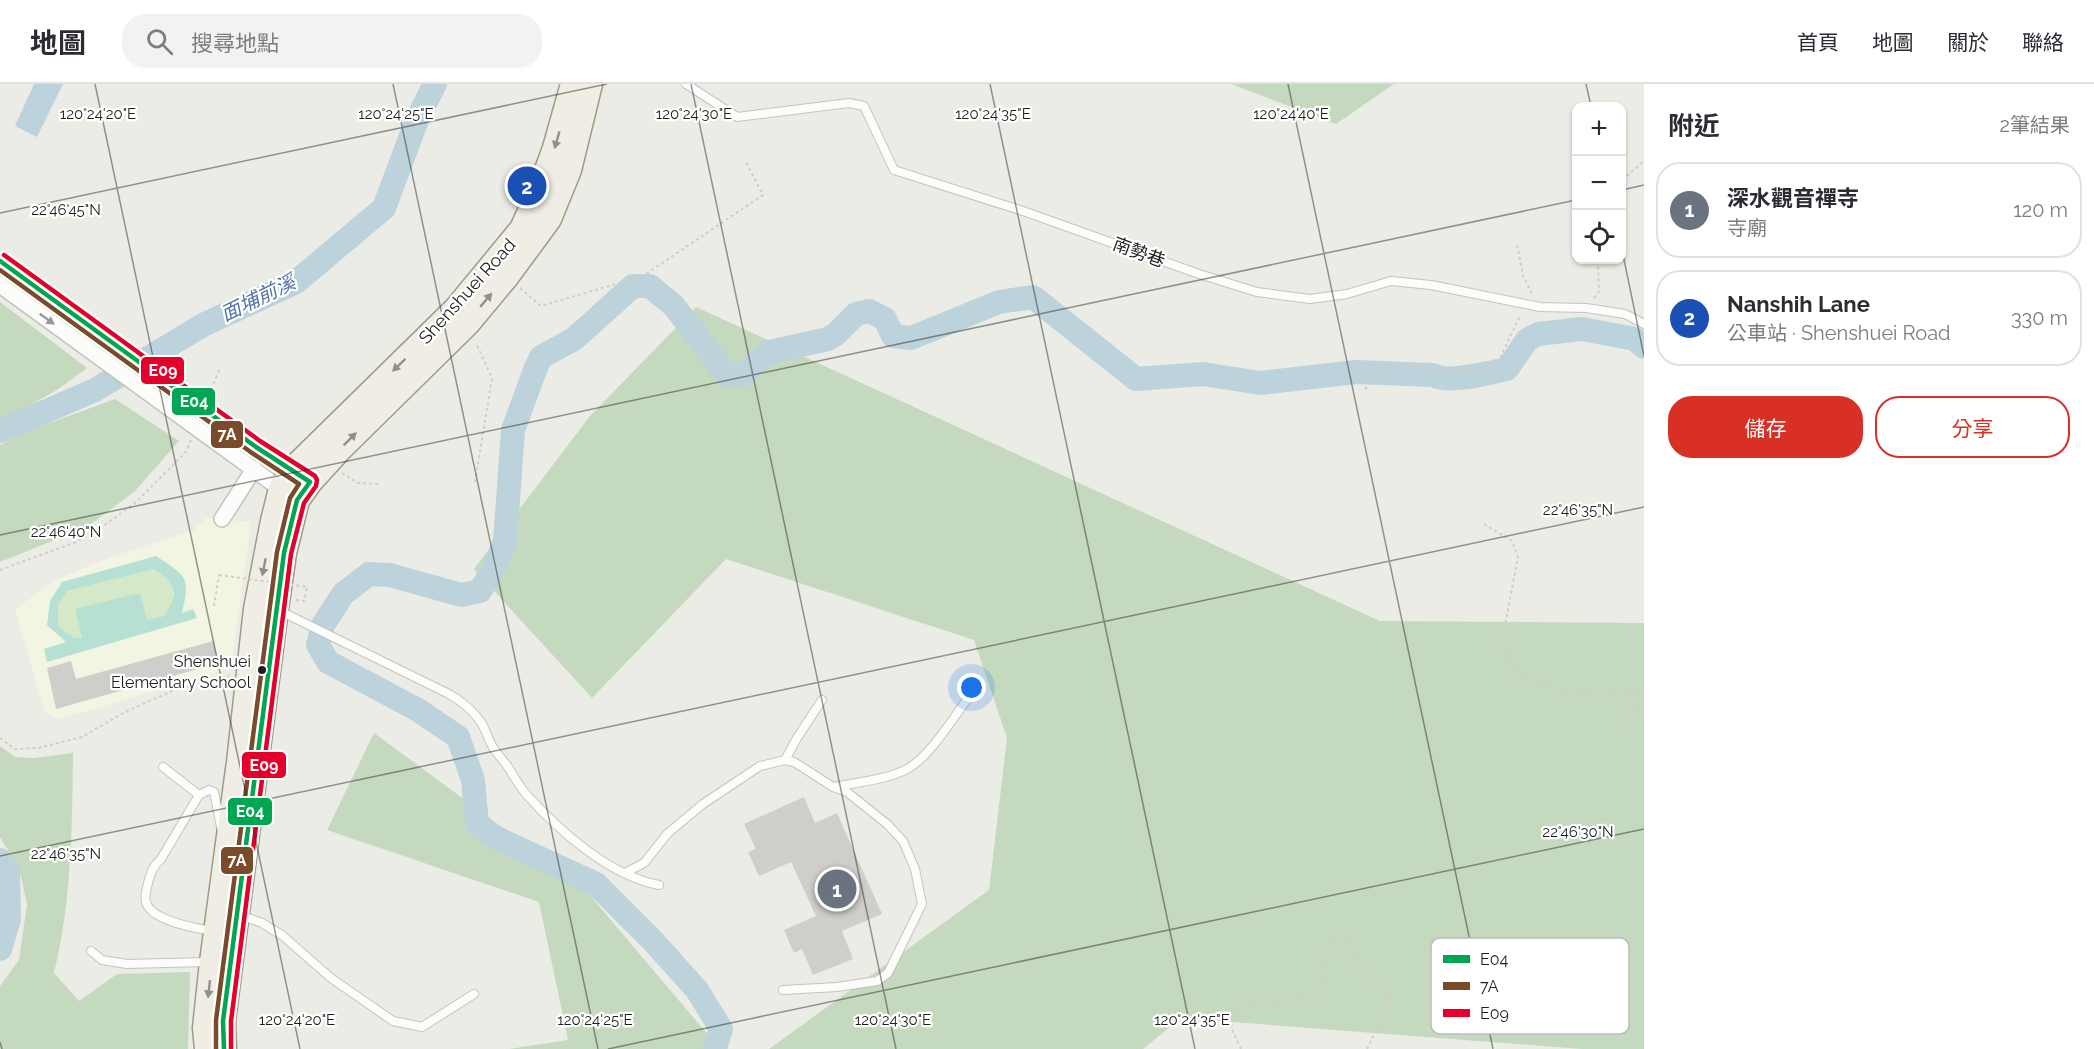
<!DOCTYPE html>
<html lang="zh-TW">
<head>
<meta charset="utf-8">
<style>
	body { margin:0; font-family:Raleway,"Noto Sans TC",sans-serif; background:#f2f2f3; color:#2b2b33 }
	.controls { position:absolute; right:18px; top:18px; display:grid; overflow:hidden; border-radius:12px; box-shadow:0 2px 4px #0004 }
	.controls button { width:54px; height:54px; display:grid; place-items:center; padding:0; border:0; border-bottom:2px solid #e1e1e2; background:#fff; color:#2b2b33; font:30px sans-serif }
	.you { position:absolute; left:972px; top:604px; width:21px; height:21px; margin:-15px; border:4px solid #fff; border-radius:50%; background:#1a73e8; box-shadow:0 0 0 9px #1a73e833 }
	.badge { display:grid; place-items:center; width:39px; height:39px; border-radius:50%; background:#d93025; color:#fff; font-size:20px; font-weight:700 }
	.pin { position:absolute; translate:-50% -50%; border:3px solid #fff; box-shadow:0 2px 6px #0006 }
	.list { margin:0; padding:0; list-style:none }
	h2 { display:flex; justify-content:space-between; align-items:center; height:78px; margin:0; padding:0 24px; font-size:26px }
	h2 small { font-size:20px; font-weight:400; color:#7c7c81 }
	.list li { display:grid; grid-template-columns:39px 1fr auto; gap:18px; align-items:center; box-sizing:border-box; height:96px; margin:0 12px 12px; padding:0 12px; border:2px solid #e1e1e2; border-radius:24px }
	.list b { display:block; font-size:22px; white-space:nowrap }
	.list p { margin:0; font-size:20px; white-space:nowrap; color:#7c7c81 }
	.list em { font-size:20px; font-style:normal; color:#7c7c81 }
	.actions { display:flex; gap:12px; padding:18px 24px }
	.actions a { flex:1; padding:14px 0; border:2px solid #d93025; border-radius:24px; text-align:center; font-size:21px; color:#d93025 }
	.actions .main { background:#d93025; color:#fff }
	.icon { flex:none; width:33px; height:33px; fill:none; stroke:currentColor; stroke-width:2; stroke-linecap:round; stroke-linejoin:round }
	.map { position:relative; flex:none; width:1644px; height:965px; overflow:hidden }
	header { display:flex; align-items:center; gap:36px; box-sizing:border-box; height:84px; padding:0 30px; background:#fff; border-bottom:2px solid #e1e1e2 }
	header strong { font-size:28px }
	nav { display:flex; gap:33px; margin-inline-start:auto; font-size:21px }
	.search { width:420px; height:54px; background:#f2f2f3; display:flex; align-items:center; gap:15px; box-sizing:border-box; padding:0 21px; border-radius:24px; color:#7c7c81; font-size:22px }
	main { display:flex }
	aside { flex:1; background:#fff }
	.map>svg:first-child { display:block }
</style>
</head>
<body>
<header>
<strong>地圖</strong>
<div class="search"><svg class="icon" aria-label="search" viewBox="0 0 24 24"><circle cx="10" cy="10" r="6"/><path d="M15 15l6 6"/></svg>搜尋地點</div>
<nav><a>首頁</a><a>地圖</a><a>關於</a><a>聯絡</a></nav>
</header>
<main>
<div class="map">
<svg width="1644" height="965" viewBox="0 0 1644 965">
	<rect width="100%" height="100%" fill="#ecece7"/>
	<!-- education -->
	<path fill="#f3f5e3" d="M206,434L251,438L231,584L60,635L45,629L15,525L60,494L111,473L194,446Z"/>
	<!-- grass -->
	<path fill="#d5e8c8" d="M154,485L168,494L173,506V519L164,532L75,554L58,542V521L67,507Z"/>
	<!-- forest -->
	<g fill="#c5d9be">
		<path d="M1231,0H1394L1336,40Z"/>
		<path d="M0,218L87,284L57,306L0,338Z"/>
		<path d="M696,223L1380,537L1644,539V965H1582L1181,934L1143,965H769L989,806L1007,654L974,556L726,475L592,614L474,485L590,332Z"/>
		<path d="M115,315L179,357L134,408L87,443L0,478V361L25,348Z"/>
		<path d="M374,649L582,802L720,965H509L568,956L539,818L327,746Z"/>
		<path d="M0,662L15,673L34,674L73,669C72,743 72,817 54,889L79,917L117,890L190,888L188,965H0V902L19,876L27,820L19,784L0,753Z"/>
	</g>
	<!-- pitch -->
	<path fill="#b6e0d3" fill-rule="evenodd" d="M156,472C186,492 191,492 182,529L193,525L197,534L47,578L44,565L66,558L47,541L50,517L62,498ZM154,485C176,500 180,510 164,532L147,536L140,509L75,525L82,553L75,554L58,542V521L67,507Z"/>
	<!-- water -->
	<path fill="#bdd3dc" d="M34,0H63L37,53L15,42Z"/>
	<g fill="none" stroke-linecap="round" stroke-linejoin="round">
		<!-- river -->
		<g stroke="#bdd3dc" stroke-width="24">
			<path d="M0,347L95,306L203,241L296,198L384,124L418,33L435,0"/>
			<path d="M0,776L8,787L9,835L0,865"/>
			<path d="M715,965L721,945L697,906L653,857L596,800L492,752L477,739L473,696L458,653L418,626L328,578L318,561L323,541L343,510L369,490L390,491L461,511L480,507L495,482L505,457L513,346L535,286L541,273L574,255L633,202H650L674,222L722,284L729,292L743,291L769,268L828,255L836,250L856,230L869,227L885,235L893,252L911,254L999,218L1033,213L1136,295L1203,290L1260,299L1356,288L1433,291C1449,300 1488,289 1507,285L1527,256L1538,250L1582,245L1635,255L1644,263"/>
		</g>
	</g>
	<!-- building -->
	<g fill="#cfceca">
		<path d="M213,557L219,579L56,625L47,584L71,577L76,595Z"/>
		<path d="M804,713L815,739L837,729L882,830L842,847L853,875L813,891L802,865L794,869L784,846L816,832L791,778L759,792L748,768L756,765L744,740Z"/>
	</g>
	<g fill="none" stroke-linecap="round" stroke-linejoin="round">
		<defs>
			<g id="service">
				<path d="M686,0L737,33L849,19L864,22L894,86L1023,127L1199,190L1257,208L1310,215L1347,210L1391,197L1431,201L1540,223L1586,224L1625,230L1644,240"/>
				<path d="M278,526L449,610C461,617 472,625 480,637C486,645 488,656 494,665C498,671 504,677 508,683C514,692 519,702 526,710C559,747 610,792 659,801"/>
				<path d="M785,676L797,654L822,616"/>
				<path d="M163,683L199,711"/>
				<path d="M834,703C855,699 889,695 907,685C930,673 955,631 971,610"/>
				<path d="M625,789L644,779L668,749L703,720L760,682L785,676L794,678L833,703L847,708L887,740L903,757L915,785L922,820L888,889L877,897L837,903L783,906"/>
				<path d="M240,831L262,839L283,852L331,894L393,937L422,943L474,910"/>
				<path d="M212,847C195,844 151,837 146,818C144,812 147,805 148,799C151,788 153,782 161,775L199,711L209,706L214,708L221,743"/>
				<path d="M91,867L102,876L127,880L208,878"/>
			</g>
			<g id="minor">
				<path d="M256,363L297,390"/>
				<path d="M242,377L286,409"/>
				<path d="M222,435L254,385"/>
			</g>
			<g id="primary">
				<path d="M207,965L205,944L212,878L239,678L256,525L273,437L281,405L292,386L456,225L522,145L539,108L555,64L573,0"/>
				<path d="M224,965L223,937L276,525L284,469L297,416L310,398L340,365L467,240L507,192L549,135L569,86L590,0"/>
			</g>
		</defs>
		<!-- service casing -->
		<use href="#service" stroke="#c3c3c1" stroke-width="10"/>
		<!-- minor casing -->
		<use href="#minor" stroke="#c3c3c1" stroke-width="18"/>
		<!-- primary casing -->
		<use href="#primary" stroke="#a09b86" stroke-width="27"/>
		<!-- path -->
		<g stroke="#d5cbc7" stroke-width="2" stroke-dasharray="3 3" stroke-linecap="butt">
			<path d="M1622,96L1644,77"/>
			<path d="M1517,161L1523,191L1532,210"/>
			<path d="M520,204L541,222L643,192L763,111L745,76"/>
			<path d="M1594,214L1599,207L1598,176"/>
			<path d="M1365,305L1386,282L1414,281L1442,288L1490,283L1500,274L1521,230"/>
			<path d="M209,311L220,284"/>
			<path d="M342,389L358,399L378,400"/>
			<path d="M475,398L492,294L476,259"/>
			<path d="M1484,440L1512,457L1518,473L1503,552L1504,565L1519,590L1572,610L1603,612L1637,605L1644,602"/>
			<path d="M0,486L76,458L106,440L134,420L186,368L191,356"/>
			<path d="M296,516L304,517L307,503L300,502"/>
			<path d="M214,522L219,491"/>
			<path d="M1624,639L1644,617"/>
			<path d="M0,654L15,665L38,664L82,653L125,628L172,607L229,592"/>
			<path d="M1241,965L1231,943L1239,925L1255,918H1289L1315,909L1321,901L1323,870L1331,858L1347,856L1354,865L1360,882L1390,906L1391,917L1367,965"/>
		</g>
		<!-- service -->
		<use href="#service" stroke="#fcfcfb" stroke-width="8"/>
		<!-- minor -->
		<use href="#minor" stroke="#fcfcfb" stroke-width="15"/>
		<!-- primary -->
		<use href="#primary" stroke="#f0ede5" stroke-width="24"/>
		<defs>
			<g id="minor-bridge">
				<path d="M0,177L256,363"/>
				<path d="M0,201L242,377"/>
			</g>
		</defs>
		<!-- minor-bridge casing -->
		<use href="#minor-bridge" stroke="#c3c3c1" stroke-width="18" stroke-linecap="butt"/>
		<!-- path-bridge -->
		<path stroke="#d5cbc7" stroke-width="2" stroke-dasharray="3 3" stroke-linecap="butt" d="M219,491L300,502"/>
		<!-- minor-bridge -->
		<use href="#minor-bridge" stroke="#fcfcfb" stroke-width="15"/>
		<defs>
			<path id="bus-1" d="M0,177L256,363L310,398L297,416L284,469L223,937L224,965"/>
			<path id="bus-2" d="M0,186L252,369L299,400L290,414L277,468L216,936V965"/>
			<path id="bus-3" d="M4,171L260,357L315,392L317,396L316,402L304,419L291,470L231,937V965"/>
		</defs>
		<!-- bus-1 casing -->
		<use href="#bus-1" stroke="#fff" stroke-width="9"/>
		<!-- bus-2 casing -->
		<use href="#bus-2" stroke="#fff" stroke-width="9"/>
		<!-- bus-3 casing -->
		<use href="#bus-3" stroke="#fff" stroke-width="9"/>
		<!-- bus-1 -->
		<use href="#bus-1" stroke="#00a651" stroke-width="4.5"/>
		<!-- bus-2 -->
		<use href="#bus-2" stroke="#7a4b2a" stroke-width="4.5"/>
		<!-- bus-3 -->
		<use href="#bus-3" stroke="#e4002b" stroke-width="4.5"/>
	</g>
	<!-- one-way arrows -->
	<defs><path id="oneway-solid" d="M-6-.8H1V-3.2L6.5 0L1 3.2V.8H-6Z" transform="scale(1.5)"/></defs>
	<g fill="#92908b">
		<use href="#oneway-solid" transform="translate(557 56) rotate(106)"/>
		<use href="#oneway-solid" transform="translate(486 216) rotate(-50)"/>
		<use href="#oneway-solid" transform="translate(399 281) rotate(136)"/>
		<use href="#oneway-solid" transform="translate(350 355) rotate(-45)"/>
		<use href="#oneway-solid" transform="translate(264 483) rotate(101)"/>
		<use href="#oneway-solid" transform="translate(209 905) rotate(96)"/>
	</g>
	<use fill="#989898" href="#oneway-solid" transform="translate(47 235) rotate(36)"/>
	<!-- ticks -->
	<path fill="none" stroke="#1e1e1e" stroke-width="1.5" stroke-opacity="0.45" d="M95,0L300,965M393,0L598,965M691,0L896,965M990,0L1195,965M1288,0L1493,965M1586,0L1591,22M1622,106L1644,101M0,129L607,0M1622,166L1644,272M0,451L1576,116M0,772L1644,423M0,958L2,965M608,965L1644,745"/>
	<!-- markers -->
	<circle fill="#1e1e1e" stroke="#fff" stroke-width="2" cx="262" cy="586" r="5"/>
	<g text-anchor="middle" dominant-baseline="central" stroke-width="4.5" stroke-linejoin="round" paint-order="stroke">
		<!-- bus labels -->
		<g font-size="16" fill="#1e1e1e" stroke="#fff" text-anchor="end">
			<text x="251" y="577">Shenshuei<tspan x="251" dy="21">Elementary School</tspan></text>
		</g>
		<!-- street labels -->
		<g font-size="18" fill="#1e1e1e" stroke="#fff">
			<text transform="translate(1139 168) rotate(20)">南勢巷</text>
			<text transform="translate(467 207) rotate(-48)">Shenshuei Road</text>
		</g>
		<!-- water labels -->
		<g font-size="20" font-style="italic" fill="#5372a6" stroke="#fff">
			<text transform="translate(258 214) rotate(-26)">面埔前溪</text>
		</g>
	</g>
	<!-- legend -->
	<rect x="1431" y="854" width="198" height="96" rx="9" fill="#fff" stroke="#bcbcbc" stroke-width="1.5"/>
	<rect x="1443" y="871" width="27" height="8" fill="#00a651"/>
	<rect x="1443" y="898" width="27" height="8" fill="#7a4b2a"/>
	<rect x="1443" y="925" width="27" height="8" fill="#e4002b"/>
	<g font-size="16" fill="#1e1e1e">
		<text x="1480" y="881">E04</text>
		<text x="1480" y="908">7A</text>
		<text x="1480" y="935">E09</text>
	</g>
	<g font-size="15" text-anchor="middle" fill="#1e1e1e" stroke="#fff" stroke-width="4.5" stroke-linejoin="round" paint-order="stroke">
		<text x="98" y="35">120°24'20"E</text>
		<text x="396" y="35">120°24'25"E</text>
		<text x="694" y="35">120°24'30"E</text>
		<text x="993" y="35">120°24'35"E</text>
		<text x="1291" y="35">120°24'40"E</text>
		<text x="66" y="131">22°46'45"N</text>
		<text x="1578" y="431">22°46'35"N</text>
		<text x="66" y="453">22°46'40"N</text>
		<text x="1578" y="753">22°46'30"N</text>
		<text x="66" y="775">22°46'35"N</text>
		<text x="297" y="941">120°24'20"E</text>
		<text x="595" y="941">120°24'25"E</text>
		<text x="893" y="941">120°24'30"E</text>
		<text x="1192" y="941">120°24'35"E</text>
	</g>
	<g stroke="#fff" stroke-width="2">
		<rect x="140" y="272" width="45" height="29" rx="6" fill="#e4002b"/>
		<rect x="171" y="303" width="45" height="29" rx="6" fill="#00a651"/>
		<rect x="210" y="336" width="34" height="29" rx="6" fill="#7a4b2a"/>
		<rect x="241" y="667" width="46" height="28" rx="6" fill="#e4002b"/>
		<rect x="227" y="713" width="46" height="29" rx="6" fill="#00a651"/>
		<rect x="220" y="762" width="34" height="29" rx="6" fill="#7a4b2a"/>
	</g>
	<g font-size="16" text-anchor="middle" font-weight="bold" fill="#fff">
		<text x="163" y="292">E09</text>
		<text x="194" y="323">E04</text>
		<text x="227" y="356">7A</text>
		<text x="264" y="687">E09</text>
		<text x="250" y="733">E04</text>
		<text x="237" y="782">7A</text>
	</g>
</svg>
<div class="controls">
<button>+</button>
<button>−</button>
<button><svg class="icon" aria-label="locate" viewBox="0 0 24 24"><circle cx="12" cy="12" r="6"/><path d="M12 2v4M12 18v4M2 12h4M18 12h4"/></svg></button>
</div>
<div class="you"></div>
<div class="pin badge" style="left:837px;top:805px;background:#6b7280">1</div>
<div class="pin badge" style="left:527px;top:102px;background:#1a4fb4">2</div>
</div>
<aside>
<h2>附近<small>2筆結果</small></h2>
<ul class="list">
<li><span class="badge" style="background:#6b7280">1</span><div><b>深水觀音禪寺</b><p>寺廟</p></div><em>120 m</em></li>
<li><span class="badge" style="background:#1a4fb4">2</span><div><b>Nanshih Lane</b><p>公車站 · Shenshuei Road</p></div><em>330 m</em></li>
</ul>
<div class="actions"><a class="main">儲存</a><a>分享</a></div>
</aside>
</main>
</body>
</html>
